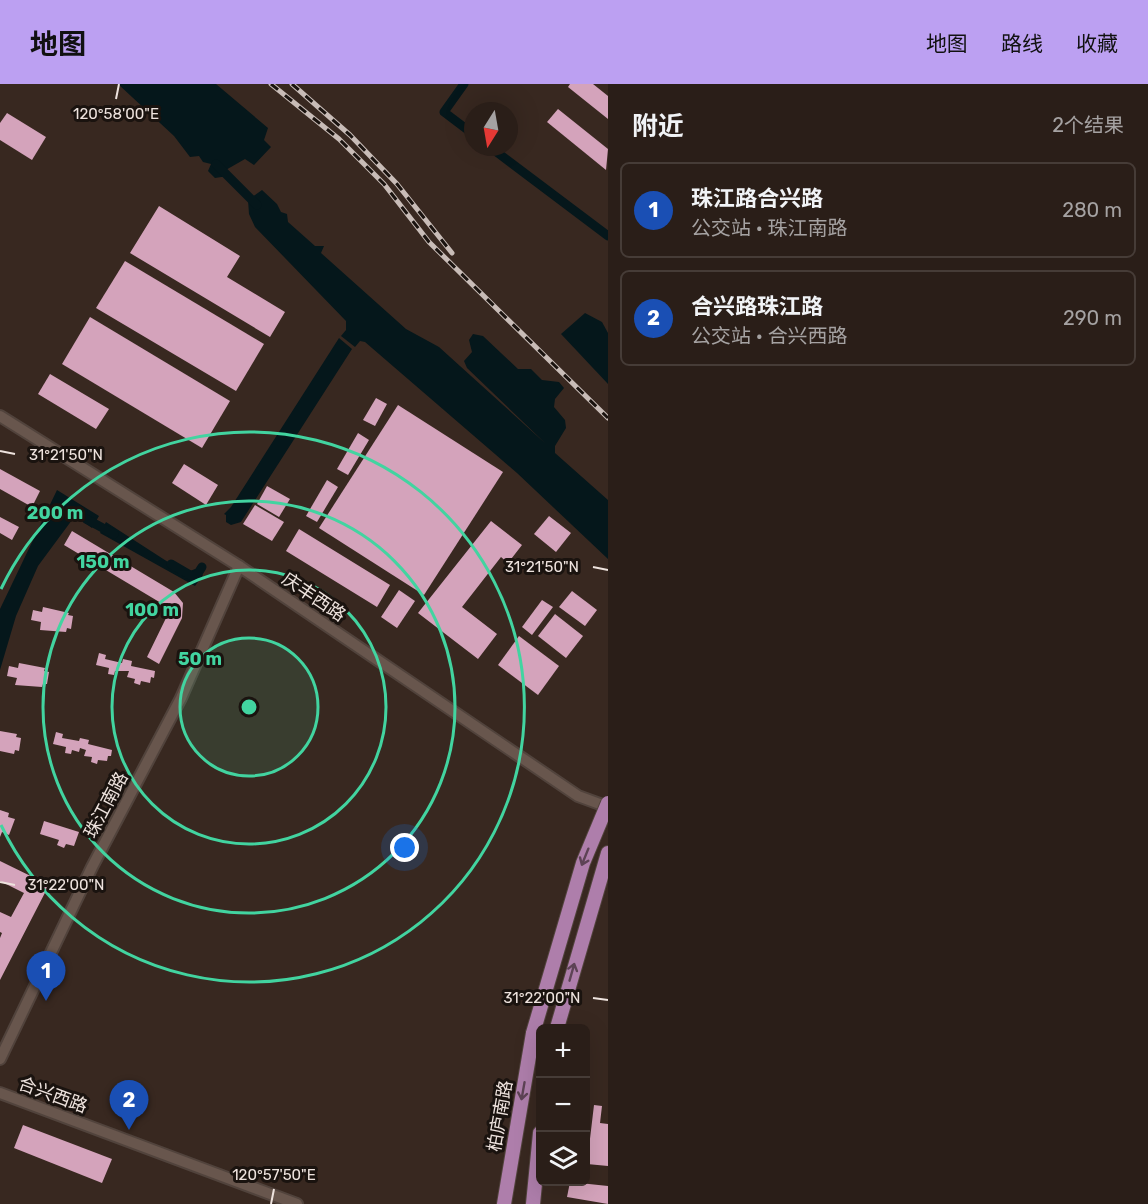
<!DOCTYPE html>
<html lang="zh">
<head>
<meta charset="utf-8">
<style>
	body { margin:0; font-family:Rubik,"Noto Sans SC",sans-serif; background:#322721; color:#f1f3f6 }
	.controls { position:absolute; right:18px; bottom:18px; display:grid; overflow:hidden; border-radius:9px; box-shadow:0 6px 24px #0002 }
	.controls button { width:54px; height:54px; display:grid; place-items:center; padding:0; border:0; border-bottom:2px solid #463c37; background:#2a1e18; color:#f1f3f6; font:30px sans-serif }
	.compass { position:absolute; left:464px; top:18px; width:54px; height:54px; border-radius:50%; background:#2a1e18; box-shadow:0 6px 24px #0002; rotate:191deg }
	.you { position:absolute; left:405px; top:764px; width:21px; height:21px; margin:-15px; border:4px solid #fff; border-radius:50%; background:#1a73e8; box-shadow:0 0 0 9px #1a73e833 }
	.badge { display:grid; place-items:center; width:39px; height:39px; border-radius:50%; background:#bca0f2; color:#fff; font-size:20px; font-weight:700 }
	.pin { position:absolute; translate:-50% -50px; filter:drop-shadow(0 2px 3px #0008) }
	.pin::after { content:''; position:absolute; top:32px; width:21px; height:18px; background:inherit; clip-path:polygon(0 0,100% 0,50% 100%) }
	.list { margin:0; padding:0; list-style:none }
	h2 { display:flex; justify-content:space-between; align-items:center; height:78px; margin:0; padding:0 24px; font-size:26px }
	h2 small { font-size:20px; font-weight:400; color:#a5a2a2 }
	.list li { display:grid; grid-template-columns:39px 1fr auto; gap:18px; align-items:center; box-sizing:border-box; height:96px; margin:0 12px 12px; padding:0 12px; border:2px solid #463c37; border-radius:9px }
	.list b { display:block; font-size:22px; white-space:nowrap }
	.list p { margin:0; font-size:20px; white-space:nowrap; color:#a5a2a2 }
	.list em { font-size:20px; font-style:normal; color:#a5a2a2 }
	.icon { flex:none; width:33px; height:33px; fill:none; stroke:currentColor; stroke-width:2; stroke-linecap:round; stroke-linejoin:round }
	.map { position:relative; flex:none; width:608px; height:1120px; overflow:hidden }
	header { display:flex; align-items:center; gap:36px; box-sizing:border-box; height:84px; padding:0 30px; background:#bca0f2; color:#111 }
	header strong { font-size:28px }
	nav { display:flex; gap:33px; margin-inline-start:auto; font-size:21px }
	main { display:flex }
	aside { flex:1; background:#2a1e18 }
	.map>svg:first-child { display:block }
</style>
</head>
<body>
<header>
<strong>地图</strong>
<nav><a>地图</a><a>路线</a><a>收藏</a></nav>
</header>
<main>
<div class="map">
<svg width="608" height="1120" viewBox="0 0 608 1120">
	<rect width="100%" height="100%" fill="#382820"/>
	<!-- water -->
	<g fill="#05171b">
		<path d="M118,0H216L268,44L264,56L271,63L254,81L245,75L224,87L228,92L215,94L208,87L211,80L203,78L199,72L190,73L174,52Z"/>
		<path d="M262,106L277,120L281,128L287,130L288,138L315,162H324L321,169L406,245L439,263L546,360L467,284L464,277L472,268L469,256L473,250L483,252L518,285H531L542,296L559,298L564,304L555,315L554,323L565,336L566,344L555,362V369L608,416V475L517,389L365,258L360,257L355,263L341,252L346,246V237L255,143L249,130L248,116Z"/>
		<path d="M585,229L602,238L608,249V300L561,250Z"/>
		<path d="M339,254L352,265L241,438L231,441L226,438V431L224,430L231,423Z"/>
		<path d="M57,406L99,432L92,444L82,437L72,436L38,482L16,532L0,586V525Z"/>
		<path d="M106,438L185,489L195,485L203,491L195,502L100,449Z"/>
	</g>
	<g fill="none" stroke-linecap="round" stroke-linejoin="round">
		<!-- canal -->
		<g stroke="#05171b" stroke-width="9">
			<path d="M464,0L444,28L473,50"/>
			<path d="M490,63L608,152"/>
			<path d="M216,80L257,121"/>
			<path d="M86,435L114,450"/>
			<path d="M171,480L195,494L202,483"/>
		</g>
	</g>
	<!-- building -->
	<g fill="#d4a3bb">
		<path d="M570,0H593L608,12V35L568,3Z"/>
		<path d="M558,25L608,65L606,86L547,38Z"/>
		<path d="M7,29L46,53L32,76L0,56V39Z"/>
		<path d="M159,122L240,172L227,193L285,228L270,253L130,169Z"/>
		<path d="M125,177L264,260L236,307L96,224Z"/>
		<path d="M90,233L230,317L202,364L62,280Z"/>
		<path d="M50,290L109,325L96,345L38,310Z"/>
		<path d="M376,314L387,320L375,342L363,336Z"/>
		<path d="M398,321L503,388L424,511L319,444Z"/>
		<path d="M358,349L369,356L348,391L337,385Z"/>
		<path d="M184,380L218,401L206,421L172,399Z"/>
		<path d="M0,385L40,407L32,423L0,405Z"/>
		<path d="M327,396L338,403L317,438L306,432Z"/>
		<path d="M267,402L290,415L279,433L257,420Z"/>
		<path d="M255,421L284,438L272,457L243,440Z"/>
		<path d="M549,432L571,449L556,468L534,450Z"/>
		<path d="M0,433L19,443L12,456L0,449Z"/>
		<path d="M491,437L522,461L508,479L501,473L462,523L497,550L478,575L418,529Z"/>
		<path d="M299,445L390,501L377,523L286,467Z"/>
		<path d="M72,447L174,508L183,519L182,534L159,580L147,573L167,532L166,522L64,461Z"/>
		<path d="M399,506L415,517L397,544L381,533Z"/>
		<path d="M572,507L597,526L585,542L559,523Z"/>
		<path d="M542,516L553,523L532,551L522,543Z"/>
		<path d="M43,523L69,529L68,531L73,532L71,545L67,544L66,548L40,546L41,538L31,536L33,526L42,528Z"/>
		<path d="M555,530L583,552L566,574L538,552Z"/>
		<path d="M519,552L559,582L538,611L498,581Z"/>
		<path d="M99,569L106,571L105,575L122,579L123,575L132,577L131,582L155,587L154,594L151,593L150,599L141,597L140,601L134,599L135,595L127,593L129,587H115L114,591L108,590L109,584L96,581Z"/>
		<path d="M19,579L45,584L44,587L49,588L47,600H43L42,603L15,601L17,594L7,592L9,582L18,584Z"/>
		<path d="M0,647L17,650L16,653L21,654L19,667L15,666L14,670L0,667Z"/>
		<path d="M56,648L63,650L62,654L79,657L80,654L89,656L88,660L112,666L111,672H108L107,677L98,676L97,680L91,678L92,673L84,672L86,666L80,664L79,668L72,666L71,670L65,669L66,663L53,660Z"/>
		<path d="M0,726L9,729L8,733L15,735L9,751L2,748L0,753Z"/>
		<path d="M44,737L79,748L74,762L66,760L64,764L57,761L59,756L40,750Z"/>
		<path d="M0,777L49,801L0,896V854L2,849L0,848V828L11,833L24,809L0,797Z"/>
		<path d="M594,1021L602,1022L600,1039L608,1040V1082L587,1080Z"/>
		<path d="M23,1041L112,1075L102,1099L14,1064Z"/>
		<path d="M570,1098L608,1102V1120L567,1113Z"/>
	</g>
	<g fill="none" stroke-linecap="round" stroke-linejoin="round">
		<defs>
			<g id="minor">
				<path d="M0,332L239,482L578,712L608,723"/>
				<path d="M0,975L92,783L181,614L239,482"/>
				<path d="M0,1009L297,1120"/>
			</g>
			<g id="major">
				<path d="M557,944L608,769"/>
				<path d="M504,1120L533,949"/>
				<path d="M533,1120L540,1049"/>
			</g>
		</defs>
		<!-- minor casing -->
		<use href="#minor" stroke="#51433c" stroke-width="14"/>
		<!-- major casing -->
		<use href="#major" stroke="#51433c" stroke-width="16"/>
		<!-- minor -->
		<use href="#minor" stroke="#68564d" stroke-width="10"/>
		<!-- major -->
		<use href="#major" stroke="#ae7eab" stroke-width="14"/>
		<defs>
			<g id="rail">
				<path d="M271,0L339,55L384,100L429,158L608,334"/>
				<path d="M292,0L350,51L397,100L452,169"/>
			</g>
		</defs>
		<!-- rail casing -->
		<use href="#rail" stroke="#c8bcb7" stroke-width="5"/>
		<!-- rail -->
		<use href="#rail" stroke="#1a130f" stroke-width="3" stroke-dasharray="9" stroke-linecap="butt"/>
		<defs>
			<path id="major-bridge" d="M533,949L583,779L608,719"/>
		</defs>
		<!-- major-bridge casing -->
		<use href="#major-bridge" stroke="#51433c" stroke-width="16" stroke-linecap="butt"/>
		<!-- major-bridge -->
		<use href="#major-bridge" stroke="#ae7eab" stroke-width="14"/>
	</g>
	<!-- one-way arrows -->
	<defs><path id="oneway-shaft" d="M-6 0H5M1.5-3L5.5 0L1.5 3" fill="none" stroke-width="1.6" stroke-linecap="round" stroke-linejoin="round" transform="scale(1.5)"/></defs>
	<g stroke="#5d4355">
		<use href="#oneway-shaft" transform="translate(585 773) rotate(112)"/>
		<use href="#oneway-shaft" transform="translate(572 888) rotate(-74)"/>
		<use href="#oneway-shaft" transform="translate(523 1007) rotate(100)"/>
	</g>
	<!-- ticks -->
	<path fill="none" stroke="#eee3de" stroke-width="2" d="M116,15L119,0M0,367L15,370M593,483L608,486M0,798L15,801M593,914L608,916M271,1120L274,1105"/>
	<!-- distance rings -->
	<circle cx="249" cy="623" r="69" fill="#42d4a0" fill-opacity=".12"/>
	<g fill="none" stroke="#42d4a0" stroke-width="3">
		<circle cx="249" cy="623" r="69"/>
		<circle cx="249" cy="623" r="137"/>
		<circle cx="249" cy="623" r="206"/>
		<path d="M1 505A275 275 0 1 1 1 741"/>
	</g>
	<g text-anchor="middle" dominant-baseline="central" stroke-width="6" stroke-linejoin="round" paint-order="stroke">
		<!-- street labels -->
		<g font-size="18" fill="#eee3de" stroke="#1a130f">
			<text transform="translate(314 513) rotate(34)">庆丰西路</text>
			<text transform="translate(106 721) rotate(-62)">珠江南路</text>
			<text transform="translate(53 1011) rotate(20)">合兴西路</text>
			<text transform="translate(500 1032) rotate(-80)">柏庐南路</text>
		</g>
	</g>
	<g font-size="15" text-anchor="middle" fill="#eee3de" stroke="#1a130f" stroke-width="6" stroke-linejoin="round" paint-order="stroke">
		<text x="116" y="35">120°58'00"E</text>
		<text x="66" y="376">31°21'50"N</text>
		<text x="542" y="488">31°21'50"N</text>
		<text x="66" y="806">31°22'00"N</text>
		<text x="542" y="919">31°22'00"N</text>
		<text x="274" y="1096">120°57'50"E</text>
	</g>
	<circle cx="249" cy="623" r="9" fill="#42d4a0" stroke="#1a130f" stroke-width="3"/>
	<g font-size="18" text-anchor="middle" font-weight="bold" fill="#42d4a0" stroke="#1a130f" stroke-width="6" stroke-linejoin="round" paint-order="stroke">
		<text x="55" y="435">200 m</text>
		<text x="103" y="484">150 m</text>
		<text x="152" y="532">100 m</text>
		<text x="200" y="581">50 m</text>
	</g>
</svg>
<div class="controls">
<button>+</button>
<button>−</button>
<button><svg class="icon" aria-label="layers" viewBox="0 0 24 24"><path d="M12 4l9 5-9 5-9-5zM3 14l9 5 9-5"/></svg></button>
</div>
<svg class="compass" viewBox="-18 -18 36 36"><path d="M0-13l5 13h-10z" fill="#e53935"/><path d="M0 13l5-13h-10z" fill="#a5a2a2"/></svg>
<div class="you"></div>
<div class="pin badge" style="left:46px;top:917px;background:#1a4fb4">1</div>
<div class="pin badge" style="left:129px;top:1046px;background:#1a4fb4">2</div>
</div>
<aside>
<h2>附近<small>2个结果</small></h2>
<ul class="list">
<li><span class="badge" style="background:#1a4fb4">1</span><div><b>珠江路合兴路</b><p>公交站 · 珠江南路</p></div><em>280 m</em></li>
<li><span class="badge" style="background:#1a4fb4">2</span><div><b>合兴路珠江路</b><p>公交站 · 合兴西路</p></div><em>290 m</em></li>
</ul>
</aside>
</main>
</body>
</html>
